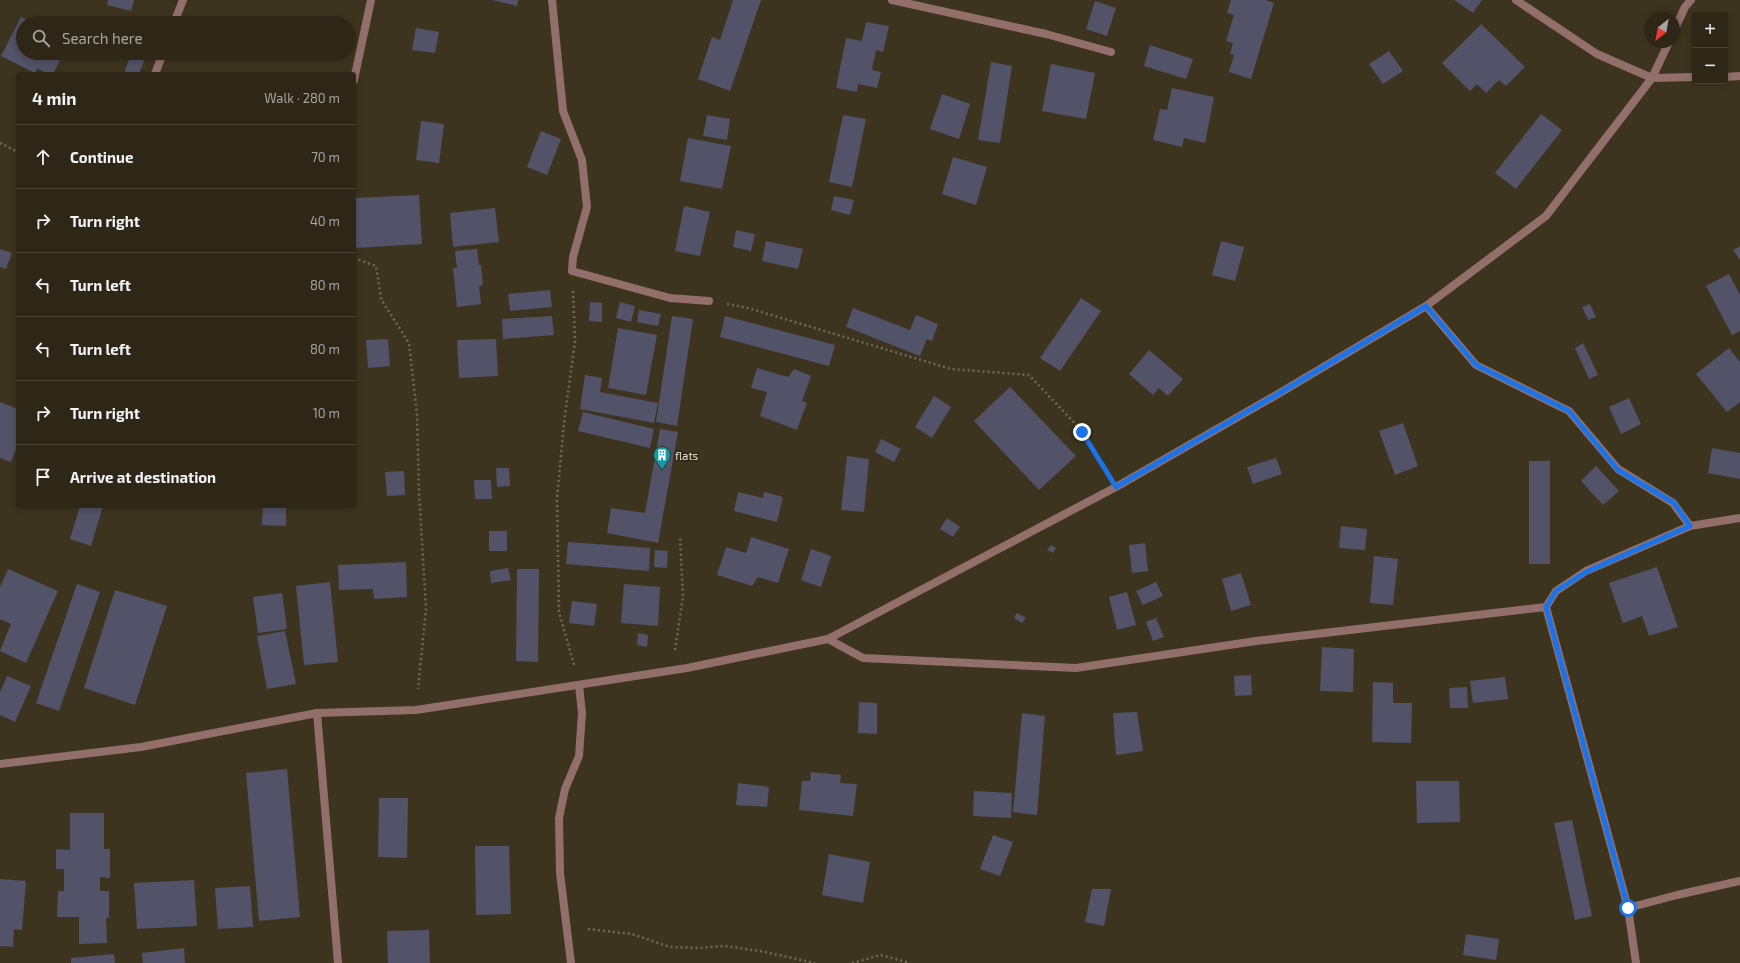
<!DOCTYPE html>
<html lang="en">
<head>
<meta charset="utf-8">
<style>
	body { margin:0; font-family:"Exo 2",sans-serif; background:#3a3324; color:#f1f3f6 }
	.controls { position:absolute; right:12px; top:12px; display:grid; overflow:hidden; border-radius:4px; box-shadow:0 2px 6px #0003 }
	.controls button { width:36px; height:36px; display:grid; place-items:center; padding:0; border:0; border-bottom:1px solid #494436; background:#2e2717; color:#f1f3f6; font:20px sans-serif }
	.compass { position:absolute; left:1644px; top:12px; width:36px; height:36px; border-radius:50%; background:#2e2717; box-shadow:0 2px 6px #0003; rotate:211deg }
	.stop { position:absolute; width:12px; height:12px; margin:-9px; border:3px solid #1a73e8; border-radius:50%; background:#fff }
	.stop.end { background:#1a73e8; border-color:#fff; box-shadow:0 1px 4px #0008 }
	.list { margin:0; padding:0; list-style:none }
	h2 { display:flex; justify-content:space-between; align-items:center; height:52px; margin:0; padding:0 16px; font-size:17px }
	h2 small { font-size:13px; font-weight:400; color:#a7a5a1 }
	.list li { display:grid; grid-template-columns:26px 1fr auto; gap:12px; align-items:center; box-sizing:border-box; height:64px; padding:0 16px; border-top:1px solid #494436 }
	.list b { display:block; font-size:15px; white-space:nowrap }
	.list em { font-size:13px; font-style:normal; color:#a7a5a1 }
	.icon { flex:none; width:22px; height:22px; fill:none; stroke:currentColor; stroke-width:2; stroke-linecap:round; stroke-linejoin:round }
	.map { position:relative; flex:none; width:1740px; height:963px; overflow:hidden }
	.search { position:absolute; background:#2e2717; box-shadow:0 2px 6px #0003; left:16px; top:16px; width:340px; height:44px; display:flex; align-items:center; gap:10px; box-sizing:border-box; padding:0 14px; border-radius:22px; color:#a7a5a1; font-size:15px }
	.panel { position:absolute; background:#2e2717; box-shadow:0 2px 6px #0003; left:16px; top:72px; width:340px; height:436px; border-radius:4px }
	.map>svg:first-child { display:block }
</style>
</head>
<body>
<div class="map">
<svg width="1740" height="963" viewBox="0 0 1740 963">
	<rect width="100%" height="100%" fill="#3d341f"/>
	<!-- building -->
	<g fill="#525268">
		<path d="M108,0H134L131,11L107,5Z"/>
		<path d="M492,0H518L517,6Z"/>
		<path d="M733,0H761L730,91L698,79L712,37L720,40Z"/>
		<path d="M1231,0H1265L1274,3L1251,79L1229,72L1234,55L1230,54L1233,43L1226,41L1234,15L1227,13Z"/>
		<path d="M1454,0H1482L1473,13Z"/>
		<path d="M1095,1L1116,8L1107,36L1086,29Z"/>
		<path d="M21,17L33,23H23V53H60L63,54L53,74H47L37,68L35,73L1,56Z"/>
		<path d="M866,22L889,26L883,52L876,50L872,70L881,72L877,88L858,84L857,92L836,88L846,38L862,41Z"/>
		<path d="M1481,24L1525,67L1506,86L1499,80L1486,93L1477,84L1470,91L1442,63Z"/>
		<path d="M416,28L439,32L435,53L412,50Z"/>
		<path d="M1150,45L1193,59L1186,79L1144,66Z"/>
		<path d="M1389,51L1403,71L1383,84L1369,64Z"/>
		<path d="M131,53H147L139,74H124Z"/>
		<path d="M991,62L1012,66L1000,143L978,140Z"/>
		<path d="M1051,64L1095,73L1086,119L1042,111Z"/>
		<path d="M1172,88L1214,97L1205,143L1184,138L1182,147L1153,140L1160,109L1167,110Z"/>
		<path d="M942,94L970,104L959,139L930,129Z"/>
		<path d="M1541,114L1562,130L1516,189L1495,173Z"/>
		<path d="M707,115L730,119L727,140L703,136Z"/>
		<path d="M843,115L866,119L852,187L829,182Z"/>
		<path d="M421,121L444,124L439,163L416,160Z"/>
		<path d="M541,131L561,139L547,175L527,167Z"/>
		<path d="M688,138L731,146L722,189L680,181Z"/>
		<path d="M953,157L987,167L976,205L942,194Z"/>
		<path d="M419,195L422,244L354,248V198Z"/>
		<path d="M834,196L854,200L850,215L831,210Z"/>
		<path d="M684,206L710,212L700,256L675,251Z"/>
		<path d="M495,208L499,242L453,247L450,213Z"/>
		<path d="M736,230L755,234L751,251L733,247Z"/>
		<path d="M766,241L803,249L798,269L762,261Z"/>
		<path d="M1221,241L1244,247L1235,281L1212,275Z"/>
		<path d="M1740,246V260L1733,250Z"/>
		<path d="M0,249L12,253L6,269L0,267Z"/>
		<path d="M477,249L479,265H481L483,285L479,286L481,304L457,307L453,268H457L455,251Z"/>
		<path d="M1729,274L1740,295V331L1732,335L1706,286Z"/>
		<path d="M550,290L552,307L510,311L508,294Z"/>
		<path d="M1081,298L1101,311L1060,371L1040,358Z"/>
		<path d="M590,302L602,303V322L589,321Z"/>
		<path d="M620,302L635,306L631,322L616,318Z"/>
		<path d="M1590,304L1596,317L1588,320L1582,307Z"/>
		<path d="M853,308L910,330L916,315L938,324L932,341L927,339L920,356L846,327Z"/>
		<path d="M639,310L661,314L658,326L637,322Z"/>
		<path d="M552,316L554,335L503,339L502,319Z"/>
		<path d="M672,316L693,319L677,426L656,422Z"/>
		<path d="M725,316L835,345L829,366L720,337Z"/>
		<path d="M618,328L657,335L646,395L608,388Z"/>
		<path d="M388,339L390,366L368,368L366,340Z"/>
		<path d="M496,339L498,376L459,378L457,340Z"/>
		<path d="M1583,343L1598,375L1589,379L1575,348Z"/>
		<path d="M1729,348L1740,362V402L1727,412L1696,374Z"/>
		<path d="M1149,350L1183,379L1168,396L1159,388L1153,395L1129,374Z"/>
		<path d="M757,368L788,377L794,369L811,376L802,401L807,403L797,430L760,416L767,392L751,388Z"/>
		<path d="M585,375L602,378L600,392L658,403L654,423L580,409Z"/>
		<path d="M1010,387L1076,456L1039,490L974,421Z"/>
		<path d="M934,396L951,407L932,438L915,427Z"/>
		<path d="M1629,398L1641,424L1621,434L1609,407Z"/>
		<path d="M0,402L18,409V444L11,462L0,458Z"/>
		<path d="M583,412L654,429L650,448L578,431Z"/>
		<path d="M1403,423L1418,466L1395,475L1379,431Z"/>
		<path d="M660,429L678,432L658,543L607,533L611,508L645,513Z"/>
		<path d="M881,439L901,449L894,462L875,452Z"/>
		<path d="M1712,448L1740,453V479L1708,473Z"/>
		<path d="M847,456L869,459L864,512L841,510Z"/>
		<path d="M1276,458L1282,474L1253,484L1247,467Z"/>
		<rect x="1529" y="461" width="21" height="103"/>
		<path d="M1596,466L1619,491L1603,505L1581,481Z"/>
		<path d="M496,468H509L510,486L497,487Z"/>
		<path d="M404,471L405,495L387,496L385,472Z"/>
		<path d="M474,480H491L492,499H475Z"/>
		<path d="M738,492L763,498L764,492L783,497L777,522L734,511Z"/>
		<path d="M80,506H103L91,546L70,539Z"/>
		<path d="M263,506H286V526L262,525Z"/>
		<path d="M947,518L960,527L953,537L940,529Z"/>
		<path d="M1341,526L1367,529L1365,550L1339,548Z"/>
		<rect x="489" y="531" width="18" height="20"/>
		<path d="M751,537L789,549L778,583L758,577L752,586L717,575L726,547L746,553Z"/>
		<path d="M568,542L650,548L649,571L566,564Z"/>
		<path d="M1145,543L1148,571L1132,573L1129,545Z"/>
		<path d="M1051,545L1056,548L1053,553L1047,550Z"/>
		<path d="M811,549L831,556L821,587L801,580Z"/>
		<path d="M655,550L668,551L667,568L654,567Z"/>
		<path d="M1374,556L1398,559L1393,605L1370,603Z"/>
		<path d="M406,562L407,597L374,599L373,589L339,590L338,565Z"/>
		<path d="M1657,567L1678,627L1649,636L1642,616L1623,623L1609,583Z"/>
		<path d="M508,568L511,580L491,583L490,571Z"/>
		<path d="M8,569L58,591L26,663L0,651L11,624L0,619V587Z"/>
		<path d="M517,569H539L538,662L516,661Z"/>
		<path d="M1241,573L1251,605L1231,611L1222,579Z"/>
		<path d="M330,582L338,662L304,665L296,586Z"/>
		<path d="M1156,582L1163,596L1143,605L1136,591Z"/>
		<path d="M77,584L100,592L59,711L36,703Z"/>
		<path d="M624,584L660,587L658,626L621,623Z"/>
		<path d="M115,590L167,606L135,705L84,688Z"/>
		<path d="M1127,592L1136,625L1117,630L1109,597Z"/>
		<path d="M282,593L287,629L258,633L253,597Z"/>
		<path d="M572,601L597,604L594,626L569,623Z"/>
		<path d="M1017,613L1026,618L1022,623L1014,618Z"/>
		<path d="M1156,618L1164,637L1153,641L1146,622Z"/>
		<path d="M285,631L296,684L267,689L257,636Z"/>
		<path d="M638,633L648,635L647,647L637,645Z"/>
		<path d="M1322,647L1354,649L1353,692L1320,691Z"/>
		<path d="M1251,675L1252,695L1235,696L1234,676Z"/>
		<path d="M7,676L31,686L15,722L0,715V692Z"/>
		<path d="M1505,677L1508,699L1473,703L1470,681Z"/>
		<path d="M1373,682L1393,683V703H1412L1411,743L1372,742Z"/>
		<path d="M1467,687L1468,708H1450L1449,688Z"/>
		<path d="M859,702L877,703V734L858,733Z"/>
		<path d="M1137,712L1143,751L1116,755L1113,713Z"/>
		<path d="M1022,713L1045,716L1037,815L1013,812Z"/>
		<path d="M287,769L300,917L259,921L246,773Z"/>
		<path d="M811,772L841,775L840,783L857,784L853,816L799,810L802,781H810Z"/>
		<path d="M1416,781H1459L1460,822L1417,823Z"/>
		<path d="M738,783L769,787L767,807L736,805Z"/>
		<path d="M974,791L1012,793L1011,818L973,816Z"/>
		<path d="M379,798H408L407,858L378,857Z"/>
		<path d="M70,813H104V849H110V878L100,877V891H109V918H106L107,943L79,944V917H57L58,891H64V869H56V849L70,850Z"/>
		<path d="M1572,820L1592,916L1575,920L1554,823Z"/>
		<path d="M993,835L1013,842L1000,876L980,869Z"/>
		<path d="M475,846H509L511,914L476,915Z"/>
		<path d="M829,854L870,862L863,903L822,895Z"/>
		<path d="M0,879L26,881L22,930L14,929L13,947L0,946Z"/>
		<path d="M194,880L197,926L137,929L134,883Z"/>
		<path d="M250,886L253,927L218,929L215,888Z"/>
		<path d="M1092,889H1111L1104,926L1085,922Z"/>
		<path d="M429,930L430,963H388L387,931Z"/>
		<path d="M1466,934L1499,939L1496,960L1463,955Z"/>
		<path d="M184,948L185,963H143L142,953Z"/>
		<path d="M114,954L115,963H71V958Z"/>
	</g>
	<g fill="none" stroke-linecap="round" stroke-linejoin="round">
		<!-- path -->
		<g stroke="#716956" stroke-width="2.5" stroke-dasharray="2 3" stroke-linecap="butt">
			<path d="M0,143L18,152"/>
			<path d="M354,258L376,266L381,299L409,343L417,414L419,492L426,609L418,689"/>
			<path d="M573,291L575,341L564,423L557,498L559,612L574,665"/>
			<path d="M727,304L748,308L951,369L1029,375L1083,432L1105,470"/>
			<path d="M675,650L683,596L680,536"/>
			<path d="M588,929L632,934L670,947L699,948L724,946L760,951L815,963"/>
			<path d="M852,963L881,955L910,963"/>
		</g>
		<!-- lane -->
		<g stroke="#926f6b" stroke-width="8">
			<path d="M552,0L563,111L582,160L587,207L573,257L572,271L670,298L709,301"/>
			<path d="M892,0L1046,34L1111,52"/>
			<path d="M174,23L183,0"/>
			<path d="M155,74L163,53"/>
			<path d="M317,713L338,963"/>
			<path d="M571,963L560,873L559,818L565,789L579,756L582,713L579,685"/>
		</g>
		<!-- street -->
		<g stroke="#926f6b" stroke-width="8">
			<path d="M1516,0L1597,54L1652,78L1669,42"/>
			<path d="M1674,31L1685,7L1691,0"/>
			<path d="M1725,77L1740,76"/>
			<path d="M354,80L371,0"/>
			<path d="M1426,306L1476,365L1569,411L1618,469L1673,503L1690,526"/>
			<path d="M1546,607L1628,908L1636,963"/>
			<path d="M828,639L863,658L1076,668L1256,641L1546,607L1556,591L1586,571L1690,526L1740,518"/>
			<path d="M0,764L141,747L317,713L416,710L687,668L828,639L1116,487L1278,394L1426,306L1546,216L1652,78L1695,77"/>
			<path d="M1628,908L1677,895L1740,881"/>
		</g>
	</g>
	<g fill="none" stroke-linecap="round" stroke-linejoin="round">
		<!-- route -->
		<path stroke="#1a73e8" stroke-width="5" d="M1082,432L1116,487L1278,394L1426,306L1476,365L1569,411L1618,470L1674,503L1690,526L1586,572L1556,591L1546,607L1628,908"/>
	</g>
	<!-- icons -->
	<defs>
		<symbol id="building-pin" viewBox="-11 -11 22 30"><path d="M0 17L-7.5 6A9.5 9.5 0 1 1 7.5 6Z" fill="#0f9aa8" stroke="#332a15"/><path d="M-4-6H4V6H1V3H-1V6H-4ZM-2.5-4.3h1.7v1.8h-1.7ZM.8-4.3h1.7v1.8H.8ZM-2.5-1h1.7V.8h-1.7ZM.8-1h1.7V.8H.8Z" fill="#fff"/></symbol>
	</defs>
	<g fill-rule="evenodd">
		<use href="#building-pin" x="652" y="445" width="20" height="27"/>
	</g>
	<g text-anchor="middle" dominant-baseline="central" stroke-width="3.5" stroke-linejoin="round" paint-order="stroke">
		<!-- poi labels -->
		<g font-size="11" fill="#e7e1d4" stroke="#332a15" text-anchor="start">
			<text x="675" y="455">flats</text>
		</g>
	</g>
</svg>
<div class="controls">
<button>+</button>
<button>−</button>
</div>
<svg class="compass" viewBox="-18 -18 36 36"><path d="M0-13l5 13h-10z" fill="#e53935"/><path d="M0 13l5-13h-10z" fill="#a7a5a1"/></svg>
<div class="stop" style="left:1628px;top:908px"></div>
<div class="stop end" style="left:1082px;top:432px"></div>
<div class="search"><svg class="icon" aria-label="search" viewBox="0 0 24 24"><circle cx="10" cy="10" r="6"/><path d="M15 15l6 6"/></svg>Search here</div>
<section class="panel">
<h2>4 min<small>Walk · 280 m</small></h2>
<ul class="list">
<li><svg class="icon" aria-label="ahead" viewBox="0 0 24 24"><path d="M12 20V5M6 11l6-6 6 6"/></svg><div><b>Continue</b></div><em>70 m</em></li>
<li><svg class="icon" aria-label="right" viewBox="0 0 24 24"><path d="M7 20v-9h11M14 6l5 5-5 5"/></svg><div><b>Turn right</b></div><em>40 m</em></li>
<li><svg class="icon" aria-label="left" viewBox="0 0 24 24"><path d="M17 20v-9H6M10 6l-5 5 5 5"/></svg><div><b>Turn left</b></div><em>80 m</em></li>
<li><svg class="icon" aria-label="left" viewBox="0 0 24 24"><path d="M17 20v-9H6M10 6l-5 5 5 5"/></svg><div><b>Turn left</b></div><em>80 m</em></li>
<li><svg class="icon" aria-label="right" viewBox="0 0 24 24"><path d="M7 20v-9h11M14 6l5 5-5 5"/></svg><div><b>Turn right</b></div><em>10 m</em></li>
<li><svg class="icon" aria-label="arrive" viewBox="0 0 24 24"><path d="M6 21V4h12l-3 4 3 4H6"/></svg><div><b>Arrive at destination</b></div></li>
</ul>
</section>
</div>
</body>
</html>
